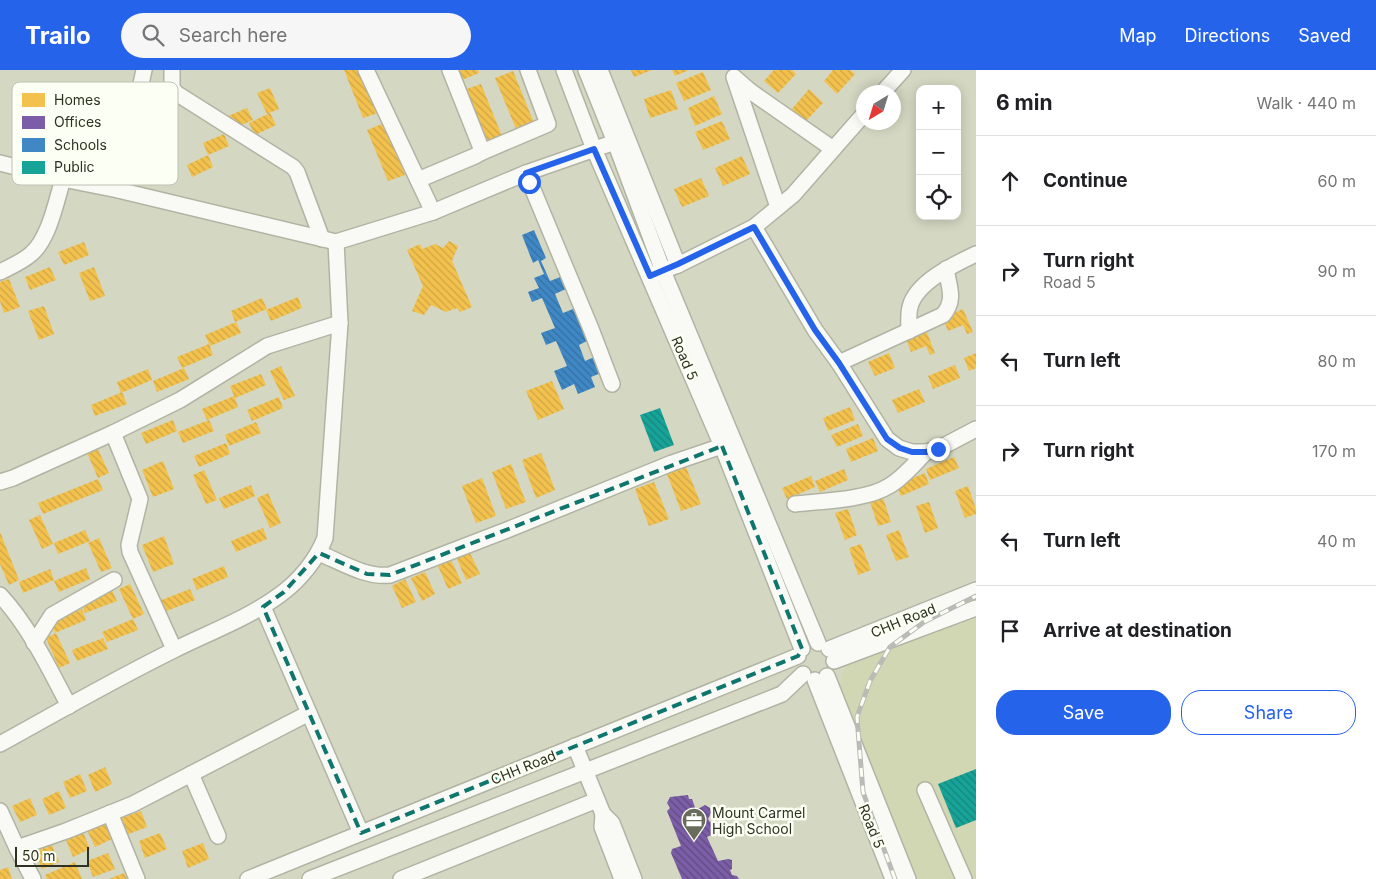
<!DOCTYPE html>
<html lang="en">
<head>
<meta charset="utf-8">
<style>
	body { margin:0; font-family:Inter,sans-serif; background:#f6f6f6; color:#202124 }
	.controls { position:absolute; right:15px; top:15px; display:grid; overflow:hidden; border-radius:10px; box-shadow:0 2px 12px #0003 }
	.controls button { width:45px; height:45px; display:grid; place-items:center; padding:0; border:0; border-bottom:1px solid #e0e0e0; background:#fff; color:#202124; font:25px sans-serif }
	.compass { position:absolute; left:856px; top:15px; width:45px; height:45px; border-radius:50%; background:#fff; box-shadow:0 2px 12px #0003; rotate:218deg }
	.scale { position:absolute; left:15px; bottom:12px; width:74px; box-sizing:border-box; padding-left:5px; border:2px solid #2f3222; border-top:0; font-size:14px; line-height:18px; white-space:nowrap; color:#2f3222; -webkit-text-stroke:4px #fcfff3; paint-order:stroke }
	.stop { position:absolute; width:15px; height:15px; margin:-11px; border:4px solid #2563eb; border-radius:50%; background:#fff }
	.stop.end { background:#2563eb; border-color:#fff; box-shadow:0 1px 5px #0008 }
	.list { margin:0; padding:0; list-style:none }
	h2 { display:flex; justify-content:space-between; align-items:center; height:65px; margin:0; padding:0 20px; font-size:21px }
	h2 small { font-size:16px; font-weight:400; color:#757577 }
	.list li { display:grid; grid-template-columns:32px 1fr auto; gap:15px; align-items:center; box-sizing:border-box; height:90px; padding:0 20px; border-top:1px solid #e0e0e0 }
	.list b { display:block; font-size:19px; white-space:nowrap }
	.list p { margin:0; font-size:16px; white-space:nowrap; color:#757577 }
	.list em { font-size:16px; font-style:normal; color:#757577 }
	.actions { display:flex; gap:10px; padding:15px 20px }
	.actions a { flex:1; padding:11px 0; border:1px solid #2563eb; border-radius:20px; text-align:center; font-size:18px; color:#2563eb }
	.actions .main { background:#2563eb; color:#fff }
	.icon { flex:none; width:28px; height:28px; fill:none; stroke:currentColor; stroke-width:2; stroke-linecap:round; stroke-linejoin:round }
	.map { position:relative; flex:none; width:976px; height:809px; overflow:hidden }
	header { display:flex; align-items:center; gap:30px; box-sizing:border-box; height:70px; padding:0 25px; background:#2563eb; color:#fff }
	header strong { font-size:24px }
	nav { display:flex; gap:28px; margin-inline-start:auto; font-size:18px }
	.search { width:350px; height:45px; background:#f6f6f6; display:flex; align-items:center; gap:12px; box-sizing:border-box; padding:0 18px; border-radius:28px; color:#757577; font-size:19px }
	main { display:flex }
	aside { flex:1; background:#fff }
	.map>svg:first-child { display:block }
</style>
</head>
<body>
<header>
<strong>Trailo</strong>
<div class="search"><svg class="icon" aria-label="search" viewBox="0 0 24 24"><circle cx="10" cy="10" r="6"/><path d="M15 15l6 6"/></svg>Search here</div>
<nav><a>Map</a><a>Directions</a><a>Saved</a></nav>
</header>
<main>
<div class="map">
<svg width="976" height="809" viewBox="0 0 976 809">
	<defs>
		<pattern id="homes-back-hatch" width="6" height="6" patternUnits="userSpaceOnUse" patternTransform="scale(1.25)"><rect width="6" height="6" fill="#f2c14e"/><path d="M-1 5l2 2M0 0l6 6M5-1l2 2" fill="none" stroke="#d0a644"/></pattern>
		<pattern id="offices-back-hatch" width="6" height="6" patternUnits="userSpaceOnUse" patternTransform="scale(1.25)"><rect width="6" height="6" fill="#7b5ea7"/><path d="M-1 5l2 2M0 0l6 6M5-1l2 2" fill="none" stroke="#604a80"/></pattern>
		<pattern id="schools-back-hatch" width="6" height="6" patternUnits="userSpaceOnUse" patternTransform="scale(1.25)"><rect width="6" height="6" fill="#3f88c5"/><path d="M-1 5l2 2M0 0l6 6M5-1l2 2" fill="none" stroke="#3570a0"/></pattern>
		<pattern id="public-back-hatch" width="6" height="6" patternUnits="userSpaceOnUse" patternTransform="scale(1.25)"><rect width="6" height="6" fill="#17a398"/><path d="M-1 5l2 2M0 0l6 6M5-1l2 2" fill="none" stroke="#15857c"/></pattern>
	</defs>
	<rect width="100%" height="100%" fill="#d4d8c2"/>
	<!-- built -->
	<path fill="#d1d7b3" d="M976,540V809H918L840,614L843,602L848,593Z"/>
	<!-- homes -->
	<g fill="url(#homes-back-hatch)">
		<path d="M344,0H364L381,42L363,48Z"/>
		<path d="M458,0H478L479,3L462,10Z"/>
		<path d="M631,0H652L634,7Z"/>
		<path d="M672,0H689L675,6Z"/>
		<path d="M774,0H792L796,4L778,23L764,11Z"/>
		<path d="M833,0H850L855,4L837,24L824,11Z"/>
		<path d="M513,1L534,53L516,59L495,8Z"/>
		<path d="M703,2L711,20L684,31L676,13Z"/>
		<path d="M481,14L502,66L485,72L464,20Z"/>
		<path d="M270,18L279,39L267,44L257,23Z"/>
		<path d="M809,19L823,33L805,52L792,39Z"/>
		<path d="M671,20L678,39L650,48L644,29Z"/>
		<path d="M714,26L722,44L695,56L688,38Z"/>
		<path d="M247,38L253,50L232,59L226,47Z"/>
		<path d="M270,43L276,55L255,65L249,53Z"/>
		<path d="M722,51L730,69L703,80L695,62Z"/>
		<path d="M384,53L405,105L388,111L367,60Z"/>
		<path d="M224,64L229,76L208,85L203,73Z"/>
		<path d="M208,85L213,97L192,107L187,95Z"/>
		<path d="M742,86L750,104L723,116L715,98Z"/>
		<path d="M701,108L709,126L682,137L674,119Z"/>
		<path d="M449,171L458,176L452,191L472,237L460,242L457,238L446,242L431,235L424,245L412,241L423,216L407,180L420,174L422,179L435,174L443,178Z"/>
		<path d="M84,172L89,185L64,195L58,182Z"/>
		<path d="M50,197L56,210L30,220L25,207Z"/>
		<path d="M94,197L105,226L90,231L79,203Z"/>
		<path d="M9,209L20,237L4,243L0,231V212Z"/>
		<path d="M298,227L302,238L271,251L266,240Z"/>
		<path d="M262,228L267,239L235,252L231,241Z"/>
		<path d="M44,236L54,264L39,270L28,241Z"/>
		<path d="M963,239L973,262L967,264L963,255L948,261L943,248Z"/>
		<path d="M236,252L241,263L210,276L205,265Z"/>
		<path d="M926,260L935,283L930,285L926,276L911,282L906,269Z"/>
		<path d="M209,274L213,285L182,298L177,287Z"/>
		<path d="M889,283L895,298L875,306L868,292Z"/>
		<path d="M976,283V298L969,301L964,288Z"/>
		<path d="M955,295L960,308L933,319L928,306Z"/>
		<path d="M281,296L295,326L284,330L270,301Z"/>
		<path d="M184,298L189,309L157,322L153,311Z"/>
		<path d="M148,299L152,310L121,323L117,312Z"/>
		<path d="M261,304L266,315L235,328L238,337L207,350L202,339L234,326L230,316Z"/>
		<path d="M552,311L564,339L538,350L526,321Z"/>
		<path d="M919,319L925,332L898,343L892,330Z"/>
		<path d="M122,322L127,334L95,346L91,335Z"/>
		<path d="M279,327L283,338L252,351L247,340Z"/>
		<path d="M850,337L855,350L828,361L823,348Z"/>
		<path d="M173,350L177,361L146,374L141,363Z"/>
		<path d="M209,350L214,361L183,373L178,362Z"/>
		<path d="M256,352L261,363L229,376L225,365Z"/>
		<path d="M858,354L863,366L837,377L831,365Z"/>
		<path d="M873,368L878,381L851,392L846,379Z"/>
		<path d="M95,373L109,403L98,408L85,378Z"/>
		<path d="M226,373L230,384L199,397L194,386Z"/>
		<path d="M541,383L555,420L536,428L522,390Z"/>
		<path d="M954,387L959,398L930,410L926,399Z"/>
		<path d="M163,391L174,419L153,427L142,400Z"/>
		<path d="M511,394L526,432L506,439L492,402Z"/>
		<path d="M686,397L701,434L681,441L667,404Z"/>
		<path d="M844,399L848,410L820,422L815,411Z"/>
		<path d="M204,400L217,430L206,434L193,405Z"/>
		<path d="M925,403L929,414L901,426L896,415Z"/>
		<path d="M811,406L815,417L787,429L782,418Z"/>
		<path d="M482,408L496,446L476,453L462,416Z"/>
		<path d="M98,409L103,420L43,444L38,433Z"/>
		<path d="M654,412L669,449L649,456L635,419Z"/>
		<path d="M251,415L255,426L224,439L219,428Z"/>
		<path d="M968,416L976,439V444L965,448L955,421Z"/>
		<path d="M268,423L281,453L270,458L257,428Z"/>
		<path d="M882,425L891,452L878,456L869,429Z"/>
		<path d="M929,432L938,458L925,463L916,436Z"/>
		<path d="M848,439L857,465L845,470L835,443Z"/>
		<path d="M40,445L53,474L42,479L29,450Z"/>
		<path d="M263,458L267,469L236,482L231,471Z"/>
		<path d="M85,460L90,471L58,484L54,473Z"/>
		<path d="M899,460L909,487L896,491L886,465Z"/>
		<path d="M0,462L19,510L9,515L0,494Z"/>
		<path d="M164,466L174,494L153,502L142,475Z"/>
		<path d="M99,468L112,498L101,502L88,473Z"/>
		<path d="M861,474L871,500L858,505L849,478Z"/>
		<path d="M469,481L480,504L466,510L456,487Z"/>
		<path d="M451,490L462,513L448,519L438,496Z"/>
		<path d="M224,496L228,507L197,520L192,509Z"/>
		<path d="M86,498L90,509L59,522L54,511Z"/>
		<path d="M50,499L54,510L23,523L19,512Z"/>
		<path d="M425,502L435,524L422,531L411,508Z"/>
		<path d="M405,509L416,532L402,538L392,516Z"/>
		<path d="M130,514L144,544L133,549L119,519Z"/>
		<path d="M190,519L195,530L164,542L159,531Z"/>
		<path d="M112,520L117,531L85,543L81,533Z"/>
		<path d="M82,539L86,550L55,563L51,552Z"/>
		<path d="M133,549L138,560L107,572L102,562Z"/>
		<path d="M56,563L70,593L59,598L46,568Z"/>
		<path d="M103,568L108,579L77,591L72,580Z"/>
		<path d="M105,697L112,714L95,722L88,705Z"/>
		<path d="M80,704L87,721L70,728L63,712Z"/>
		<path d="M59,721L66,738L49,745L42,729Z"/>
		<path d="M30,728L37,745L20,752L12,736Z"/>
		<path d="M141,741L147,757L126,765L119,749Z"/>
		<path d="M105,752L112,769L95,777L87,760Z"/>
		<path d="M83,762L90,779L73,787L66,770Z"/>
		<path d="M160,763L167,779L145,788L139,771Z"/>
		<path d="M203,773L209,789L188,798L182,781Z"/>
		<path d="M52,775L59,792L42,799L34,782Z"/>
		<path d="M108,783L115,799L93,807L87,791Z"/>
		<path d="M75,792L82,809H47L45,805Z"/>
		<path d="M8,797L12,809H0V800Z"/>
		<path d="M124,803L127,809H109Z"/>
	</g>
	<!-- offices -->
	<path fill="url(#offices-back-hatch)" d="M688,725L689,729H692L696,740L705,735L710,738L711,743L708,749L710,752L715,753L717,757L716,763L707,767L718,791L728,789L732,790V799L730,800L732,805L737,806L739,809H682L671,783L672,779L681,776L667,741L670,738L667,733L670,727Z"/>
	<!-- schools -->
	<path fill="url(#schools-back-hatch)" d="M534,160L546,188L541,191L550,211L563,206L568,218L555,224L563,243L573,239L577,247L585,244L591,259L583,262L587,271L579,275L585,291L599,285L606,301L591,307L595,317L578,324L574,314L562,320L554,301L567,296L556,271L546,275L541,263L555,258L542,228L532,232L528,222L539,218L534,208L544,204L538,190L533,193L522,165Z"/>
	<!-- public -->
	<g fill="url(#public-back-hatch)">
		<path d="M660,338L674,375L654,382L640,345Z"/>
		<path d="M976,699V750L956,758L938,714Z"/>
	</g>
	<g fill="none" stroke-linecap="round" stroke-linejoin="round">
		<defs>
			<g id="minor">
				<path d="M172,0V18L176,23L293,97L297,102L322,169"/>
				<path d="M366,0L433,142"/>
				<path d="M564,0L594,79L722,376L802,579"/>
				<path d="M586,0L615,72L663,201L818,573"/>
				<path d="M600,0L678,195"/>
				<path d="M734,7L778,137"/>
				<path d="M735,8L750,21L833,79"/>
				<path d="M883,22L903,0"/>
				<path d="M480,83L548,54L528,0"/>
				<path d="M0,93L63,109L118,120L336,172L433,142L526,103L615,72"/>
				<path d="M526,103L591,259L612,314"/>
				<path d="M418,110L475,86L480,83L481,78L450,0"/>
				<path d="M118,120L144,0"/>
				<path d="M754,157L815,260L839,293L887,369L899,378L912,382H926L938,379L976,359"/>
				<path d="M0,202C10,197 22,192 31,184C49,169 56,132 63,109"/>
				<path d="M654,204L678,195L754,157L793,125L864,44"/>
				<path d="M909,261C909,253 908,244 910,237C916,212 955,194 976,184"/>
				<path d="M839,293L943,245C956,230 949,217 946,199"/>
				<path d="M113,363L140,429L129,475L130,482L174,579"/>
				<path d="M0,412L13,408L113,363L180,330L267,276L340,253"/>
				<path d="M795,434C822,431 867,430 889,416C903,408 915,393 926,382"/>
				<path d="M319,483C341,492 366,508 390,505L507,460L672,393L722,376"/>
				<path d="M0,525C29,556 49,598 69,636"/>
				<path d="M263,537L361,763"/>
				<path d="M34,573L52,545L114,510"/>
				<path d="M829,579L976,520"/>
				<path d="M834,591L976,538"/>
				<path d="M827,606L908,809"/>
				<path d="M815,610L893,809"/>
				<path d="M0,674C58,642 115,609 174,580C210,562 249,548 281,524C300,510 317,489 325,468L340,253L336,172"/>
				<path d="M575,676L603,744L612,753L634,809"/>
				<path d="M191,704L218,766"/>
				<path d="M925,720L964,809"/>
				<path d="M0,741L17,778L66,761L133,734L309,643"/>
				<path d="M110,743L137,809"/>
				<path d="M603,744L602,757L622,809"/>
				<path d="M17,778L33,809"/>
				<path d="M248,809L798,586"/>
				<path d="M310,809L782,624L803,604"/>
				<path d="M401,809L597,730"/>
			</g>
		</defs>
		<!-- minor casing -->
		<use href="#minor" stroke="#b1b4a3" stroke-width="18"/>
		<!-- minor -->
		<use href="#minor" stroke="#f9f9f6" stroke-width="15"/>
		<defs>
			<path id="rail" d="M895,809L863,722L857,647L870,611L890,577L924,552L976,526"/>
		</defs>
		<!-- rail casing -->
		<use href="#rail" stroke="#babbb6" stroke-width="5"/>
		<!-- rail -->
		<use href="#rail" stroke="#fcfff3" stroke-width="3" stroke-dasharray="9" stroke-linecap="butt"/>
	</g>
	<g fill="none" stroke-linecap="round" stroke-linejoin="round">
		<!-- route -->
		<path stroke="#2563eb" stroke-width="6" d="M529,112L526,103L594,79L650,206L678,194L754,157L815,260L839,293L887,369L900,378L912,382H926L938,379"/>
	</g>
	<!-- marked area -->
	<path fill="none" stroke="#0f766e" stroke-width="4" stroke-dasharray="10 6" stroke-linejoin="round" d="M722,376L802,579L798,586L361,763L263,537L284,522L319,483L367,504L390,505Z"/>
	<!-- icons -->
	<defs>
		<symbol id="office-pin" viewBox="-11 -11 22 30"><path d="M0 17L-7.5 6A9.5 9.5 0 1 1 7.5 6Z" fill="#696c5a" stroke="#fcfff3"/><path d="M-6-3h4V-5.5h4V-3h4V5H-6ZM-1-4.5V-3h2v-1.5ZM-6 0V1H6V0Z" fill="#fff"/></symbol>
	</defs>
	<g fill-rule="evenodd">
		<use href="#office-pin" x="680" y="736" width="28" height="38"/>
	</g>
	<g text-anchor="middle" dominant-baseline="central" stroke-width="5" stroke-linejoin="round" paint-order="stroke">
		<!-- street labels -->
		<g font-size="14" fill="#2f3222" stroke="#fcfff3">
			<text transform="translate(685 288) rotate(67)">Road 5</text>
			<text transform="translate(903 550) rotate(-22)">CHH Road</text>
			<text transform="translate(523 697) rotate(-22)">CHH Road</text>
			<text transform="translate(872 756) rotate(68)">Road 5</text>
		</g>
		<!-- poi labels -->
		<g font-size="14" fill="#2f3222" stroke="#fcfff3" text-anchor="start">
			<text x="712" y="742">Mount Carmel<tspan x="712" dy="16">High School</tspan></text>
		</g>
	</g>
	<!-- legend -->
	<rect x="12" y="12" width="166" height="103" rx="8" fill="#fcfff3" stroke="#bec2b4" stroke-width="1"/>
	<rect x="22" y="23" width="23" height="14" fill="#f2c14e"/>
	<rect x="22" y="46" width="23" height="13" fill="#7b5ea7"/>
	<rect x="22" y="68" width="23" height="14" fill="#3f88c5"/>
	<rect x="22" y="91" width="23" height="13" fill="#17a398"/>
	<g font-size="14" fill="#2f3222">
		<text x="54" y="35">Homes</text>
		<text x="54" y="57">Offices</text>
		<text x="54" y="80">Schools</text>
		<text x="54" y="102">Public</text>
	</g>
</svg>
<div class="controls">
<button>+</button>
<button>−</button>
<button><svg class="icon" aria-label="locate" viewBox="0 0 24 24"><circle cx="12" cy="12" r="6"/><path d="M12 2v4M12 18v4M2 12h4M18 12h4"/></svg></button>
</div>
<svg class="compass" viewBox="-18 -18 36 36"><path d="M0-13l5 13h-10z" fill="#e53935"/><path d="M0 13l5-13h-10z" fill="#757577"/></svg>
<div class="scale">50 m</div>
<div class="stop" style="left:529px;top:112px"></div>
<div class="stop end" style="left:938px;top:379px"></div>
</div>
<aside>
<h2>6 min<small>Walk · 440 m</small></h2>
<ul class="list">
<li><svg class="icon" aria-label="ahead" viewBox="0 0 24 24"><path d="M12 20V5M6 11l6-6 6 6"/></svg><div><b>Continue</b></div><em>60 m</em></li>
<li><svg class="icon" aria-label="right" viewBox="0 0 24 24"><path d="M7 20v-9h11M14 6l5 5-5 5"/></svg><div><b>Turn right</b><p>Road 5</p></div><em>90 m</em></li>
<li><svg class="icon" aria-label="left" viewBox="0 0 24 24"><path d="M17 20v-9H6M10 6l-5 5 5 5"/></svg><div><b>Turn left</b></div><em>80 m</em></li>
<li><svg class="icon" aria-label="right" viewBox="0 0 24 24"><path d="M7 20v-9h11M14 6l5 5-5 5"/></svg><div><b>Turn right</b></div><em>170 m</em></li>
<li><svg class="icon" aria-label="left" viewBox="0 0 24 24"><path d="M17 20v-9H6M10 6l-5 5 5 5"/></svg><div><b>Turn left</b></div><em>40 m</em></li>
<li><svg class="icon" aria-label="arrive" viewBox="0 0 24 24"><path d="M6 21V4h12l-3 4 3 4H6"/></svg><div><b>Arrive at destination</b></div></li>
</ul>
<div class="actions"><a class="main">Save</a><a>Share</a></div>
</aside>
</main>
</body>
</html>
